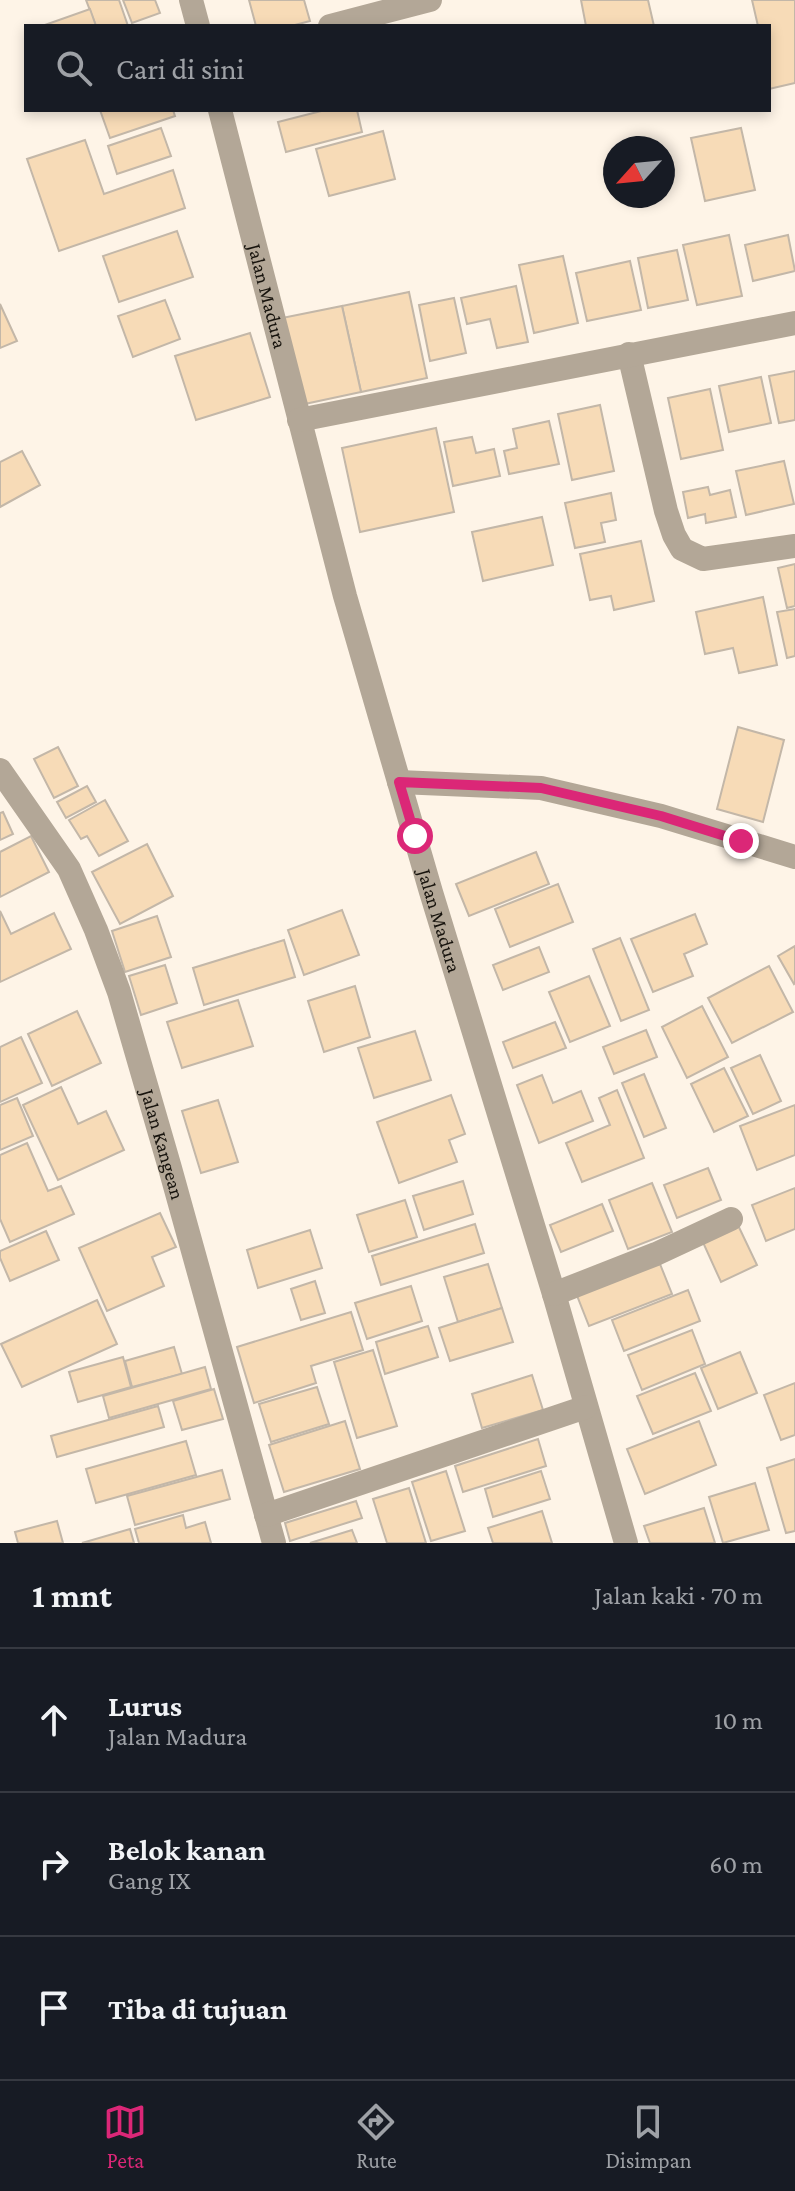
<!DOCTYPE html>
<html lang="id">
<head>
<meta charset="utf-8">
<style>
	body { margin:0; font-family:"Crimson Pro",serif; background:#242831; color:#f1f3f6 }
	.compass { position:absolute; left:603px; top:136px; width:72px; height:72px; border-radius:50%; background:#171b24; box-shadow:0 4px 12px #0003; rotate:243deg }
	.stop { position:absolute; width:24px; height:24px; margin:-18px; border:6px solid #db2777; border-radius:50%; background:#fff }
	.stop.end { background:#db2777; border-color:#fff; box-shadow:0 2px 8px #0008 }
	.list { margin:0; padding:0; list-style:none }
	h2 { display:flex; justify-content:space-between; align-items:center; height:104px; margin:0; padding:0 32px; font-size:34px }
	h2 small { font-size:26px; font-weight:400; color:#9ea1a6 }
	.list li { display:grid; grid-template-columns:52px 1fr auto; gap:24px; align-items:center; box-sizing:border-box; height:144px; padding:0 32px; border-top:2px solid #363941 }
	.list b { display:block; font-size:30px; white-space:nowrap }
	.list p { margin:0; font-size:26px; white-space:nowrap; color:#9ea1a6 }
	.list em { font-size:26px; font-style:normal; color:#9ea1a6 }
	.icon { flex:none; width:44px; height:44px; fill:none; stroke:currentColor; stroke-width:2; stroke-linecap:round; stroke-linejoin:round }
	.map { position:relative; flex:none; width:795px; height:1543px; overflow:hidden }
	.search { position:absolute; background:#171b24; box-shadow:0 4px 12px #0003; left:24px; right:24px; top:24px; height:88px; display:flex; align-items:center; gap:20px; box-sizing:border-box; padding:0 28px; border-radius:0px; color:#9ea1a6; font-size:30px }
	.sheet { height:536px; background:#171b24 }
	nav { display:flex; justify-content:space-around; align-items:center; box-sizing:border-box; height:112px; border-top:2px solid #363941; background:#171b24; font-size:22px; color:#9ea1a6 }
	nav a { display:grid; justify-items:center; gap:4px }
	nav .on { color:#db2777 }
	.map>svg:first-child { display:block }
</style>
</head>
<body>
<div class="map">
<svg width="795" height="1543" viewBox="0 0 795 1543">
	<rect width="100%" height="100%" fill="#fef4e7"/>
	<!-- building -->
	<g fill="#f7dbb7" stroke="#c3b7a8" stroke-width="2">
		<path d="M86,0H119L128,26H96Z"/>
		<path d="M123,0H155L160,13L132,23Z"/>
		<path d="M249,0H304L310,21L291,26H256Z"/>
		<path d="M581,0H648L654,26H586Z"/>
		<path d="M752,0H795V83L769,89V26H758Z"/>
		<path d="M90,9L96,26H42Z"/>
		<path d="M100,110H173L175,116L110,138Z"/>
		<path d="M325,110H357L362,132L286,152L278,122Z"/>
		<path d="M161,128L171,156L117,174L108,146Z"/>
		<path d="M741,128L755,190L705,201L691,138Z"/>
		<path d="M383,131L395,179L329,196L316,149Z"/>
		<path d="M85,140L104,194L173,170L185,208L59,251L27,159Z"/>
		<path d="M177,231L193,277L119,302L103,256Z"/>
		<path d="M729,235L742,296L697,305L683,245Z"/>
		<path d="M788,235L795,271L753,281L745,245Z"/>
		<path d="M677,250L688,300L648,308L638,258Z"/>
		<path d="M563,256L578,323L534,333L519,265Z"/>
		<path d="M630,261L641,310L587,321L576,273Z"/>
		<path d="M516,286L528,342L497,348L490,319L467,324L461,298Z"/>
		<path d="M409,292L427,378L361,392L342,306Z"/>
		<path d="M454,298L466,353L430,361L419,305Z"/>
		<path d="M165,300L180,339L133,357L118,316Z"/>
		<path d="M0,304L17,341L0,348Z"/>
		<path d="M342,306L361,392L300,405L282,318Z"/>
		<path d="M250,333L270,397L196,420L175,356Z"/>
		<path d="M795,371V420L779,423L769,376Z"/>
		<path d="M761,377L771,423L729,432L719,386Z"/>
		<path d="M710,389L723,450L681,459L668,398Z"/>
		<path d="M600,405L614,471L572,480L558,414Z"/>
		<path d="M549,421L559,464L509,474L504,451L517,448L513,429Z"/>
		<path d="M436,428L454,512L360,532L342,448Z"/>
		<path d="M472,437L476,453L494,449L500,476L453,486L444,442Z"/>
		<path d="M22,451L40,485L0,507V462Z"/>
		<path d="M784,461L794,504L746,515L736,471Z"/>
		<path d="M708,487L710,495L730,490L736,517L706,523L705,514L688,518L683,492Z"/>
		<path d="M611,493L616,520L601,523L605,542L575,548L565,503Z"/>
		<path d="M542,517L553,565L483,581L472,532Z"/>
		<path d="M641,541L654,601L614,610L611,596L590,600L580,554Z"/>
		<path d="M795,564V606L787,608L778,568Z"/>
		<path d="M763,597L777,665L739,673L733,648L705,654L696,612Z"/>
		<path d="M795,609V656L787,658L777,612Z"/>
		<path d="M738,727L784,740L763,822L717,809Z"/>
		<path d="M58,747L78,786L54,798L34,759Z"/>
		<path d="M87,786L96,802L66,818L57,802Z"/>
		<path d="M105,800L128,841L99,856L87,836L81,839L69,820Z"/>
		<path d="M3,812L13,834L0,840V813Z"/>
		<path d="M31,836L49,872L0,897V852Z"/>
		<path d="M147,844L173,896L120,924L92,872Z"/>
		<path d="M536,852L549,884L469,916L456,884Z"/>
		<path d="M558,884L573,922L510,947L495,909Z"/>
		<path d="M342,910L359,955L304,975L288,930Z"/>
		<path d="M0,911L11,934L54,913L71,949L0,982Z"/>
		<path d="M695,914L707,944L684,954L693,976L653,992L631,939Z"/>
		<path d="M157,916L171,957L125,972L112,931Z"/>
		<path d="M620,938L649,1010L621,1021L593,949Z"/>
		<path d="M284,940L295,977L204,1005L193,968Z"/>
		<path d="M795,946V983L794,984L778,956Z"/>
		<path d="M539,947L549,972L503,990L493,965Z"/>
		<path d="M165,965L177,1003L141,1015L129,976Z"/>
		<path d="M769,966L793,1012L732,1043L708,998Z"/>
		<path d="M589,976L610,1026L570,1042L549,992Z"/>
		<path d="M355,986L370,1037L324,1052L308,1001Z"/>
		<path d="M238,1000L253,1046L182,1068L167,1022Z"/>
		<path d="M702,1006L728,1057L687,1078L662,1027Z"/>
		<path d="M77,1011L101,1063L52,1086L28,1034Z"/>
		<path d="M555,1022L566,1048L513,1068L503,1042Z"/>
		<path d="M646,1030L657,1057L614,1074L603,1047Z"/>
		<path d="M415,1031L431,1080L374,1098L358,1048Z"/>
		<path d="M21,1037L42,1083L0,1102V1047Z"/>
		<path d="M760,1055L781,1101L753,1114L731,1068Z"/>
		<path d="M724,1068L748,1116L714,1132L691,1084Z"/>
		<path d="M644,1074L666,1128L644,1137L622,1083Z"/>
		<path d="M542,1075L553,1103L581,1091L593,1121L539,1143L517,1085Z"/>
		<path d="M61,1087L78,1124L106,1111L124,1150L58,1180L23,1105Z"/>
		<path d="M617,1090L644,1158L582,1182L566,1143L610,1125L599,1098Z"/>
		<path d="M451,1095L465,1134L449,1140L457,1162L399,1183L377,1122Z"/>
		<path d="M17,1098L33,1136L0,1150V1105Z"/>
		<path d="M218,1100L238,1162L201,1173L182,1111Z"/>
		<path d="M795,1105V1155L757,1170L740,1126Z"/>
		<path d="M27,1143L48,1191L61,1186L74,1214L10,1242L0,1219V1155Z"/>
		<path d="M708,1168L721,1200L677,1218L664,1185Z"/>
		<path d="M463,1181L473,1214L424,1230L413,1196Z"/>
		<path d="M652,1183L672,1232L628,1249L609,1200Z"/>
		<path d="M795,1188V1229L766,1241L752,1205Z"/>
		<path d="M405,1200L417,1237L369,1252L357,1215Z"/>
		<path d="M602,1204L613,1231L561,1252L550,1225Z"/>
		<path d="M160,1213L176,1247L152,1257L164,1286L107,1311L79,1248Z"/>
		<path d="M736,1221L757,1265L721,1282L701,1238Z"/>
		<path d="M475,1224L484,1253L381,1285L372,1256Z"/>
		<path d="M310,1230L322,1268L258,1288L247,1250Z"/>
		<path d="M46,1231L59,1260L10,1281L0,1258V1251Z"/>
		<path d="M658,1259L672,1294L589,1326L576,1293Z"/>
		<path d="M488,1264L502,1308L458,1322L444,1277Z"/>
		<path d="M315,1281L325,1313L301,1320L291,1289Z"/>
		<path d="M411,1286L422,1321L367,1339L355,1303Z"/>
		<path d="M688,1290L700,1321L624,1351L612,1320Z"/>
		<path d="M97,1300L117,1344L22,1387L1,1344Z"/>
		<path d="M502,1308L513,1342L450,1361L439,1328Z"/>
		<path d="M351,1312L363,1350L311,1366L316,1383L254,1403L237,1347Z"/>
		<path d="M428,1326L438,1357L385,1374L376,1342Z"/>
		<path d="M692,1330L705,1364L642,1390L628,1355Z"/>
		<path d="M174,1347L182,1374L132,1387L125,1361Z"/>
		<path d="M373,1350L397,1426L357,1438L334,1362Z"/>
		<path d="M740,1352L757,1393L718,1409L701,1368Z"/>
		<path d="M123,1357L131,1387L78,1402L69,1372Z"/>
		<path d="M205,1367L211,1389L109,1418L103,1396Z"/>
		<path d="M695,1373L711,1411L653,1434L637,1396Z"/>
		<path d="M532,1375L543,1410L482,1428L472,1394Z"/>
		<path d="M795,1383V1435L781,1440L764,1395Z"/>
		<path d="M317,1387L329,1424L271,1442L259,1404Z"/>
		<path d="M214,1389L223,1419L182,1430L173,1401Z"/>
		<path d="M158,1406L164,1427L57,1457L51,1436Z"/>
		<path d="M345,1421L360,1469L284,1492L269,1445Z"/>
		<path d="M699,1421L716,1465L645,1494L627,1449Z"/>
		<path d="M538,1439L546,1466L463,1492L455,1466Z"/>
		<path d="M186,1441L196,1475L96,1503L86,1469Z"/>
		<path d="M795,1459V1531L786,1533L767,1468Z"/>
		<path d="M222,1470L230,1499L135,1525L127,1496Z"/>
		<path d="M446,1471L465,1531L431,1541L412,1482Z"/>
		<path d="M541,1471L550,1499L493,1517L485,1489Z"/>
		<path d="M755,1483L769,1530L723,1543L709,1497Z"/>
		<path d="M409,1488L426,1543H387L373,1499Z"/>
		<path d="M356,1501L362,1518L290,1541L285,1523Z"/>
		<path d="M704,1508L715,1543H650L644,1526Z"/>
		<path d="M542,1511L552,1543H493L488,1528Z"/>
		<path d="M183,1515L186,1528L205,1522L211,1543H139L135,1529Z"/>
		<path d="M57,1521L63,1543H18L15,1532Z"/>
		<path d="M130,1529L134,1543H82Z"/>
		<path d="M352,1530L357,1543H310Z"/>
	</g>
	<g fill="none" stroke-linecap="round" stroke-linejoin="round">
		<!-- street -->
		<g stroke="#b3a797" stroke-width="24">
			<path d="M191,0L198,26"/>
			<path d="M330,26L430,0"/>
			<path id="s1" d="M220,110L345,596L431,892L554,1294L626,1543"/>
			<path d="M629,354L666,511L674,535L682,549L703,559L795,546"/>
			<path d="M299,420L795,323"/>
			<path id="s2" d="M0,770L69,869L96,930L119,992L170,1168L274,1543"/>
			<path d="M399,782L541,788L661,816L795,857"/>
			<path d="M554,1294L656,1254L731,1219"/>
			<path d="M266,1515L586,1407"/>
		</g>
	</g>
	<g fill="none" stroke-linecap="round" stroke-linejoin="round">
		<!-- route -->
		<path stroke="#db2777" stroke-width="10" d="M415,836L399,782L541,788L661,816L741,841"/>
	</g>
	<g text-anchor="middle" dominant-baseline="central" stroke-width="6" stroke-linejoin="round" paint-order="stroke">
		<!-- street labels -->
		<g font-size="20" fill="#17130d" stroke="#fff">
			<text stroke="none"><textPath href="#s1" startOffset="192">Jalan Madura</textPath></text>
			<text stroke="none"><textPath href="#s1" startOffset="840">Jalan Madura</textPath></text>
			<text stroke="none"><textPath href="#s2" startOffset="412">Jalan Kangean</textPath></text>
		</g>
	</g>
</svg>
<svg class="compass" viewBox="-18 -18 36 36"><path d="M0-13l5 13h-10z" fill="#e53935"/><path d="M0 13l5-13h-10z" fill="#9ea1a6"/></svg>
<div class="stop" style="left:415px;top:836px"></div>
<div class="stop end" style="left:741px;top:841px"></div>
<div class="search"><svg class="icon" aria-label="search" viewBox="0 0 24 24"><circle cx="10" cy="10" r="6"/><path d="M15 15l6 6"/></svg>Cari di sini</div>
</div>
<section class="sheet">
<h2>1 mnt<small>Jalan kaki · 70 m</small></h2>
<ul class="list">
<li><svg class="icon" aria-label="ahead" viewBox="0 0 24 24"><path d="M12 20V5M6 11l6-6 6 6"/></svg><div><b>Lurus</b><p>Jalan Madura</p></div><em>10 m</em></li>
<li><svg class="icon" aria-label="right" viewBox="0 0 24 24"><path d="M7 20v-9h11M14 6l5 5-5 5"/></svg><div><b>Belok kanan</b><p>Gang IX</p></div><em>60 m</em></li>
<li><svg class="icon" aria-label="arrive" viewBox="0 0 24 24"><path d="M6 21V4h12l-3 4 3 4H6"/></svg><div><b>Tiba di tujuan</b></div></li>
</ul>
</section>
<nav>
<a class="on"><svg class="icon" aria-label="map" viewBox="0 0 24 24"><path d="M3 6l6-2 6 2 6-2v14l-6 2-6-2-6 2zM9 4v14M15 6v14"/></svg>Peta</a>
<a><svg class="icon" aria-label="directions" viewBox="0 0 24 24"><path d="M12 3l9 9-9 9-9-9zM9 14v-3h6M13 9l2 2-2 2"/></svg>Rute</a>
<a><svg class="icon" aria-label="saved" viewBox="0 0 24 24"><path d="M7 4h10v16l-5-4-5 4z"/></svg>Disimpan</a>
</nav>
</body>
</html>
